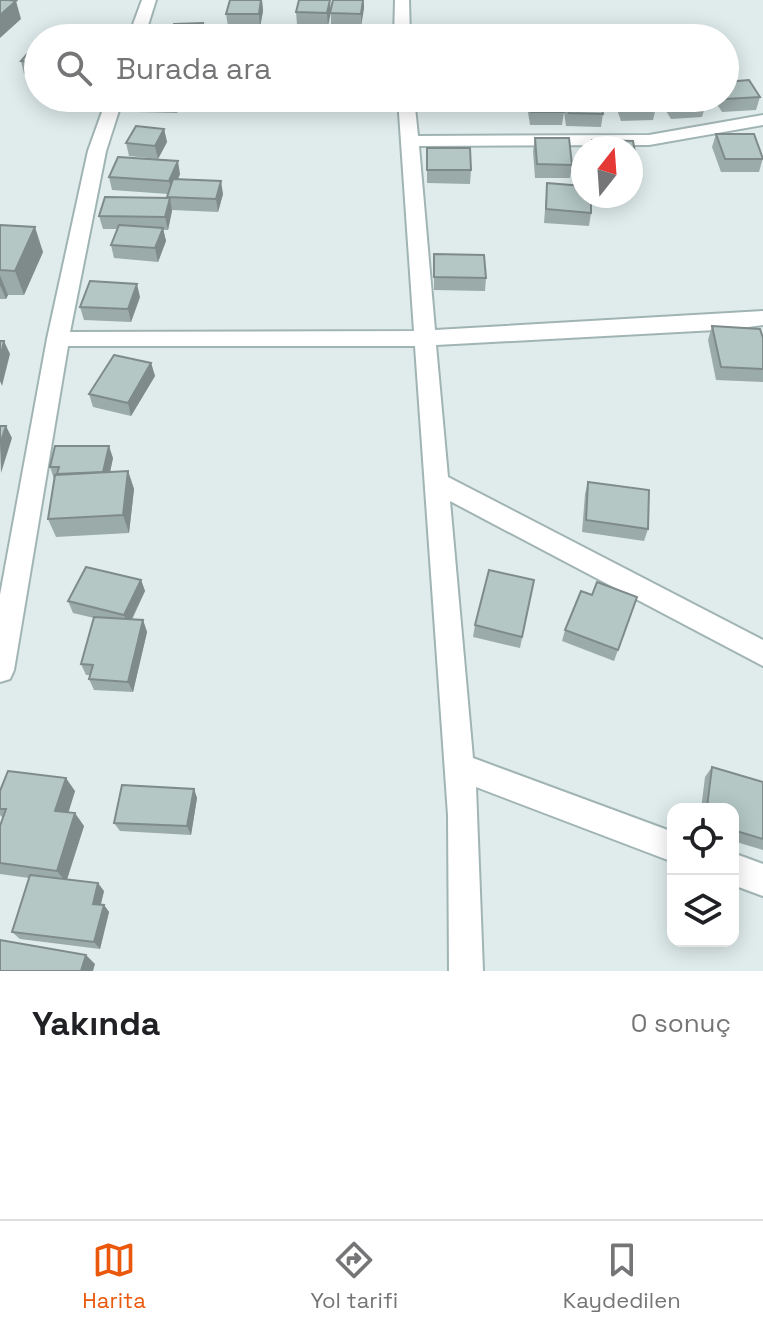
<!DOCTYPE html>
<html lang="tr">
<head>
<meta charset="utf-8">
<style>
	body { margin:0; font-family:"Space Grotesk",sans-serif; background:#f2f2f2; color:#202124 }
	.controls { position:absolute; right:24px; bottom:24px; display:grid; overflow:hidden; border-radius:16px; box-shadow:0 4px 20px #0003 }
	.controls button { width:72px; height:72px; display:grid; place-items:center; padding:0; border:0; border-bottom:2px solid #e0e0e0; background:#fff; color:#202124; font:40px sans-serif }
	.compass { position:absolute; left:571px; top:136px; width:72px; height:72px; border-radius:50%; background:#fff; box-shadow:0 4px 20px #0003; rotate:17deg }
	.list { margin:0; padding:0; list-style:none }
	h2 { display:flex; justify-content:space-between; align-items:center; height:104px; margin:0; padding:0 32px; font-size:34px }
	h2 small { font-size:26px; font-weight:400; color:#757577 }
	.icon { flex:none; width:44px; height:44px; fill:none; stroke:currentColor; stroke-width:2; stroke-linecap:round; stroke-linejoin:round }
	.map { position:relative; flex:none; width:763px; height:971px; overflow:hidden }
	.search { position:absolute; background:#fff; box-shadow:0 4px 20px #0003; left:24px; right:24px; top:24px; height:88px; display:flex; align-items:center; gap:20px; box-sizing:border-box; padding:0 28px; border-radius:44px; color:#757577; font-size:30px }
	.sheet { height:248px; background:#fff }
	nav { display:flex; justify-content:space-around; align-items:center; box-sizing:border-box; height:112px; border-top:2px solid #e0e0e0; background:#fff; font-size:22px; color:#757577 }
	nav a { display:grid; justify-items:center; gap:4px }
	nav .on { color:#ea580c }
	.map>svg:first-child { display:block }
</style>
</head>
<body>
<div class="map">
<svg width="763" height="971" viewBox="0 0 763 971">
	<rect width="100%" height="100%" fill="#dfeceb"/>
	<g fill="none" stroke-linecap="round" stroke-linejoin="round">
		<defs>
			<g id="minor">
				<path d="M142,0H156L144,38H128Z"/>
				<path d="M395,0H409L410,38H394Z"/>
				<path d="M107,98H123L106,151L70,332L414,331L398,98H414L418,136L649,135L763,115V125L649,145L419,146L435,330L763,311V325L734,329L436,345L448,477L763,640V666L450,501L473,758L673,832V862L476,787L483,971H449L448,815L415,346H68L14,670L10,679L0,682V595L47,339L88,151Z"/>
				<path d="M733,853L763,864V896L733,885Z"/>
			</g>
		</defs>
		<!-- minor casing -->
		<use href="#minor" stroke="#a1b4b4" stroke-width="4"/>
		<!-- minor -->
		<use href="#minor" fill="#fff" fill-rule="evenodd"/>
	</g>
	<!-- wall -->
	<g fill="#9baba9">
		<path d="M262,0L263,11L260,27L228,26L226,14Z"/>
		<path d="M330,0L328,26L297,25L296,12Z"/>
		<path d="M364,0L361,26L331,25V12Z"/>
		<path d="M38,45V76L24,74L21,61Z"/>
		<path d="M760,97L756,110L722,112L713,98Z"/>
		<path d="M133,98H181L177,113L136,112Z"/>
		<path d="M528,98H561L562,106L564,98H600L603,114L601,127L566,126L564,112L562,125H530L527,106Z"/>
		<path d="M613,98H652L656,107L653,120L621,121Z"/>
		<path d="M658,98H702L706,104L702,117L671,119Z"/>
		<path d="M164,129L167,142L158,159L129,156L126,143Z"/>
		<path d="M716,134L763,158L759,172H721L712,147Z"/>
		<path d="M535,138L572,165L570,178H535L533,151Z"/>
		<path d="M592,140L633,141L637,163L634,176H631V148H590Z"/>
		<path d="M427,148L471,170L470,184L427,183Z"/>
		<path d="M180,174L178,179L223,194L218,212L172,210L168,230H163L166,241L158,262L114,258L111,245L118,229H103L99,216L167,198L168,194L112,190L109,177Z"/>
		<path d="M547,183L591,213L589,226L544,223Z"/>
		<path d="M0,225L43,252L24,295H8L6,299H0Z"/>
		<path d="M434,254L486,278L485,291L434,290Z"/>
		<path d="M140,297L131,322L84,320L80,307Z"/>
		<path d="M712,326L763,338V382L716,380L708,340Z"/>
		<path d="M151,363L155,376L131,416L93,407L89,394Z"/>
		<path d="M113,458L110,472L128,471L134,489L129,533L56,537L48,519L54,479L50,467Z"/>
		<path d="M588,482L648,529L644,541L582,532L585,494Z"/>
		<path d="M141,580L145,591L132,620H143L147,632L133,692L94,690L89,679L90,675H86L81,664L94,618L73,613L68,601Z"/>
		<path d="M534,580L520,648L473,637L475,625Z"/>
		<path d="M592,595L637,597L614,661L562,641L565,630Z"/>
		<path d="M712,767L763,782V850L733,841V809H701L705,777Z"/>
		<path d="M194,789L197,798L191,835L120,831L114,823Z"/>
		<path d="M0,791H75L68,812L84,826L67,880L104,891L101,904L104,905L109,912L100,949L20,939L12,932L29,878L0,874V826L3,818L0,815Z"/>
	</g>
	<!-- shaded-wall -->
	<g fill="#7e8b8a">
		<path d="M262,0L263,11L260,27L259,14Z"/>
		<path d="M330,0L331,12L328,26L327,13Z"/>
		<path d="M364,0V9L361,26V14Z"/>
		<path d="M16,1L21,19L0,38V15Z"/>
		<path d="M203,23L204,38H200Z"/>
		<path d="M174,98H181L177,113Z"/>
		<path d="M164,129L167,142L158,159L155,146Z"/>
		<path d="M178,161L180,174L172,194L169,181Z"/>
		<path d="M221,181L223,194L218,212L216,199Z"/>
		<path d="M170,198L172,211L168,230L165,217Z"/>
		<path d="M35,227L43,252L24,295L15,271Z"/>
		<path d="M163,228L166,241L158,262L155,248Z"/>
		<path d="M0,275L8,295L6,299L0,285Z"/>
		<path d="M137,284L140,297L131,322L128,309Z"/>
		<path d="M4,341L10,354L2,386L0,381V359Z"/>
		<path d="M151,363L155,376L131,416L128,403Z"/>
		<path d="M6,426L12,438L1,473L0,444Z"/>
		<path d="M109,446L113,458L107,486L103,474Z"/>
		<path d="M128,471L134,489L129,533L123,515Z"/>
		<path d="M141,580L145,591L128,626L124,615Z"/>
		<path d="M143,620L147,632L133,692L128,682Z"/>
		<path d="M66,778L75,791L65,824L55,811Z"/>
		<path d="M194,789L197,798L191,835L187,826Z"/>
		<path d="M75,813L84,826L66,882L57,871Z"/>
		<path d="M98,883L104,891L99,911L93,904Z"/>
		<path d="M104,905L109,912L100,949L94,942Z"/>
		<path d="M86,955L95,964L93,971H81Z"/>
	</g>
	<!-- building -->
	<g fill="#b4c7c5" stroke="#7e8b8a" stroke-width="2">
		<path d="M0,0H9L16,1L0,15Z"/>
		<path d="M230,0H261L259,14H226Z"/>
		<path d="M299,0H330L327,13L296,12Z"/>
		<path d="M333,0H363L361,14L330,13Z"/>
		<path d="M203,23L200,38H171L174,24Z"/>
		<path d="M36,44L38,45V63L21,61Z"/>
		<path d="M749,80L760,97L725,99V82Z"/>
		<path d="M529,98H561L564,112H531Z"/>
		<path d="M565,98H600L603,114L569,113Z"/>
		<path d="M620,98H652L656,107L624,108Z"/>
		<path d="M669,98H702L706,104L674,106Z"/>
		<path d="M136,126L164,129L155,146L126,143Z"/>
		<path d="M716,134H754L763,159H725Z"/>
		<path d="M535,138H569L572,165L537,164Z"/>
		<path d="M592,140L633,141L637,163H631V148H593Z"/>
		<path d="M427,148H470L471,170H427Z"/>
		<path d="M118,157L178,161L169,181L109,177Z"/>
		<path d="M173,179L221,181L216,199L167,197Z"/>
		<path d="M547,183L583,186V196H591V213L546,209Z"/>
		<path d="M105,197L170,198L165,217L99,216Z"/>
		<path d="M0,225L35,227L15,271L0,270Z"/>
		<path d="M119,225L163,228L155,248L111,245Z"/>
		<path d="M434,254L484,255L486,278L434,277Z"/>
		<path d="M90,281L137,284L128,309L80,307Z"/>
		<path d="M712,326L760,329L763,338V369L721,367Z"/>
		<path d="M0,341H4L0,359Z"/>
		<path d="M114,355L151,363L128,403L89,394Z"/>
		<path d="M0,426H6L0,444Z"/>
		<path d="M55,446H109L103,472L57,474L59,467H50Z"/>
		<path d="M128,471L123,515L48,519L55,475Z"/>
		<path d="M588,482L649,490L648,529L586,520Z"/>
		<path d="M86,567L141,580L124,615L68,601Z"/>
		<path d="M489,570L534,580L522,637L475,625Z"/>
		<path d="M597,582L637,597L618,650L565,630L581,591L592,595Z"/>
		<path d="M94,617L143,620L128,682L89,679L93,665L81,664Z"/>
		<path d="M712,767L763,782V839L733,830V809H715L707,807Z"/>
		<path d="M8,771L66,778L55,811L75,813L57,871L0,863V826L6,809H0V791Z"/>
		<path d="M122,785L194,789L187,826L114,823Z"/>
		<path d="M30,875L98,883L93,904L104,905L94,942L12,932Z"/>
		<path d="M0,940L86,955L81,971H0Z"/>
	</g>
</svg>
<div class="controls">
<button><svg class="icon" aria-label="locate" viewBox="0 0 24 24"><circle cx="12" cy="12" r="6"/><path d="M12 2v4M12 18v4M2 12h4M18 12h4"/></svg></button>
<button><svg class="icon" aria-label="layers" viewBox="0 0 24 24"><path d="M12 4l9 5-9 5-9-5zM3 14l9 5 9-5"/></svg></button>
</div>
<svg class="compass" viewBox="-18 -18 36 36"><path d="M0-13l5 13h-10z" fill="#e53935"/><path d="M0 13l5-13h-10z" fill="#757577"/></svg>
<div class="search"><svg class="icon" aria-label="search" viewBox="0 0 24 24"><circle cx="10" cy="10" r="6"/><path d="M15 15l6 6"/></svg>Burada ara</div>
</div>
<section class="sheet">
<h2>Yakında<small>0 sonuç</small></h2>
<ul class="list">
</ul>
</section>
<nav>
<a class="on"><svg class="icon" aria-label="map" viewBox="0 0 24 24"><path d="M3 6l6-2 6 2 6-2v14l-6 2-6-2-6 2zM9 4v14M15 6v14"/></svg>Harita</a>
<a><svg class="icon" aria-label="directions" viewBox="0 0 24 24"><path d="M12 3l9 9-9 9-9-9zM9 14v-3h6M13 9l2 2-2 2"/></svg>Yol tarifi</a>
<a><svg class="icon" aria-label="saved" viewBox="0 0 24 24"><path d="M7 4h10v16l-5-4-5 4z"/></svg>Kaydedilen</a>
</nav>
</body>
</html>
